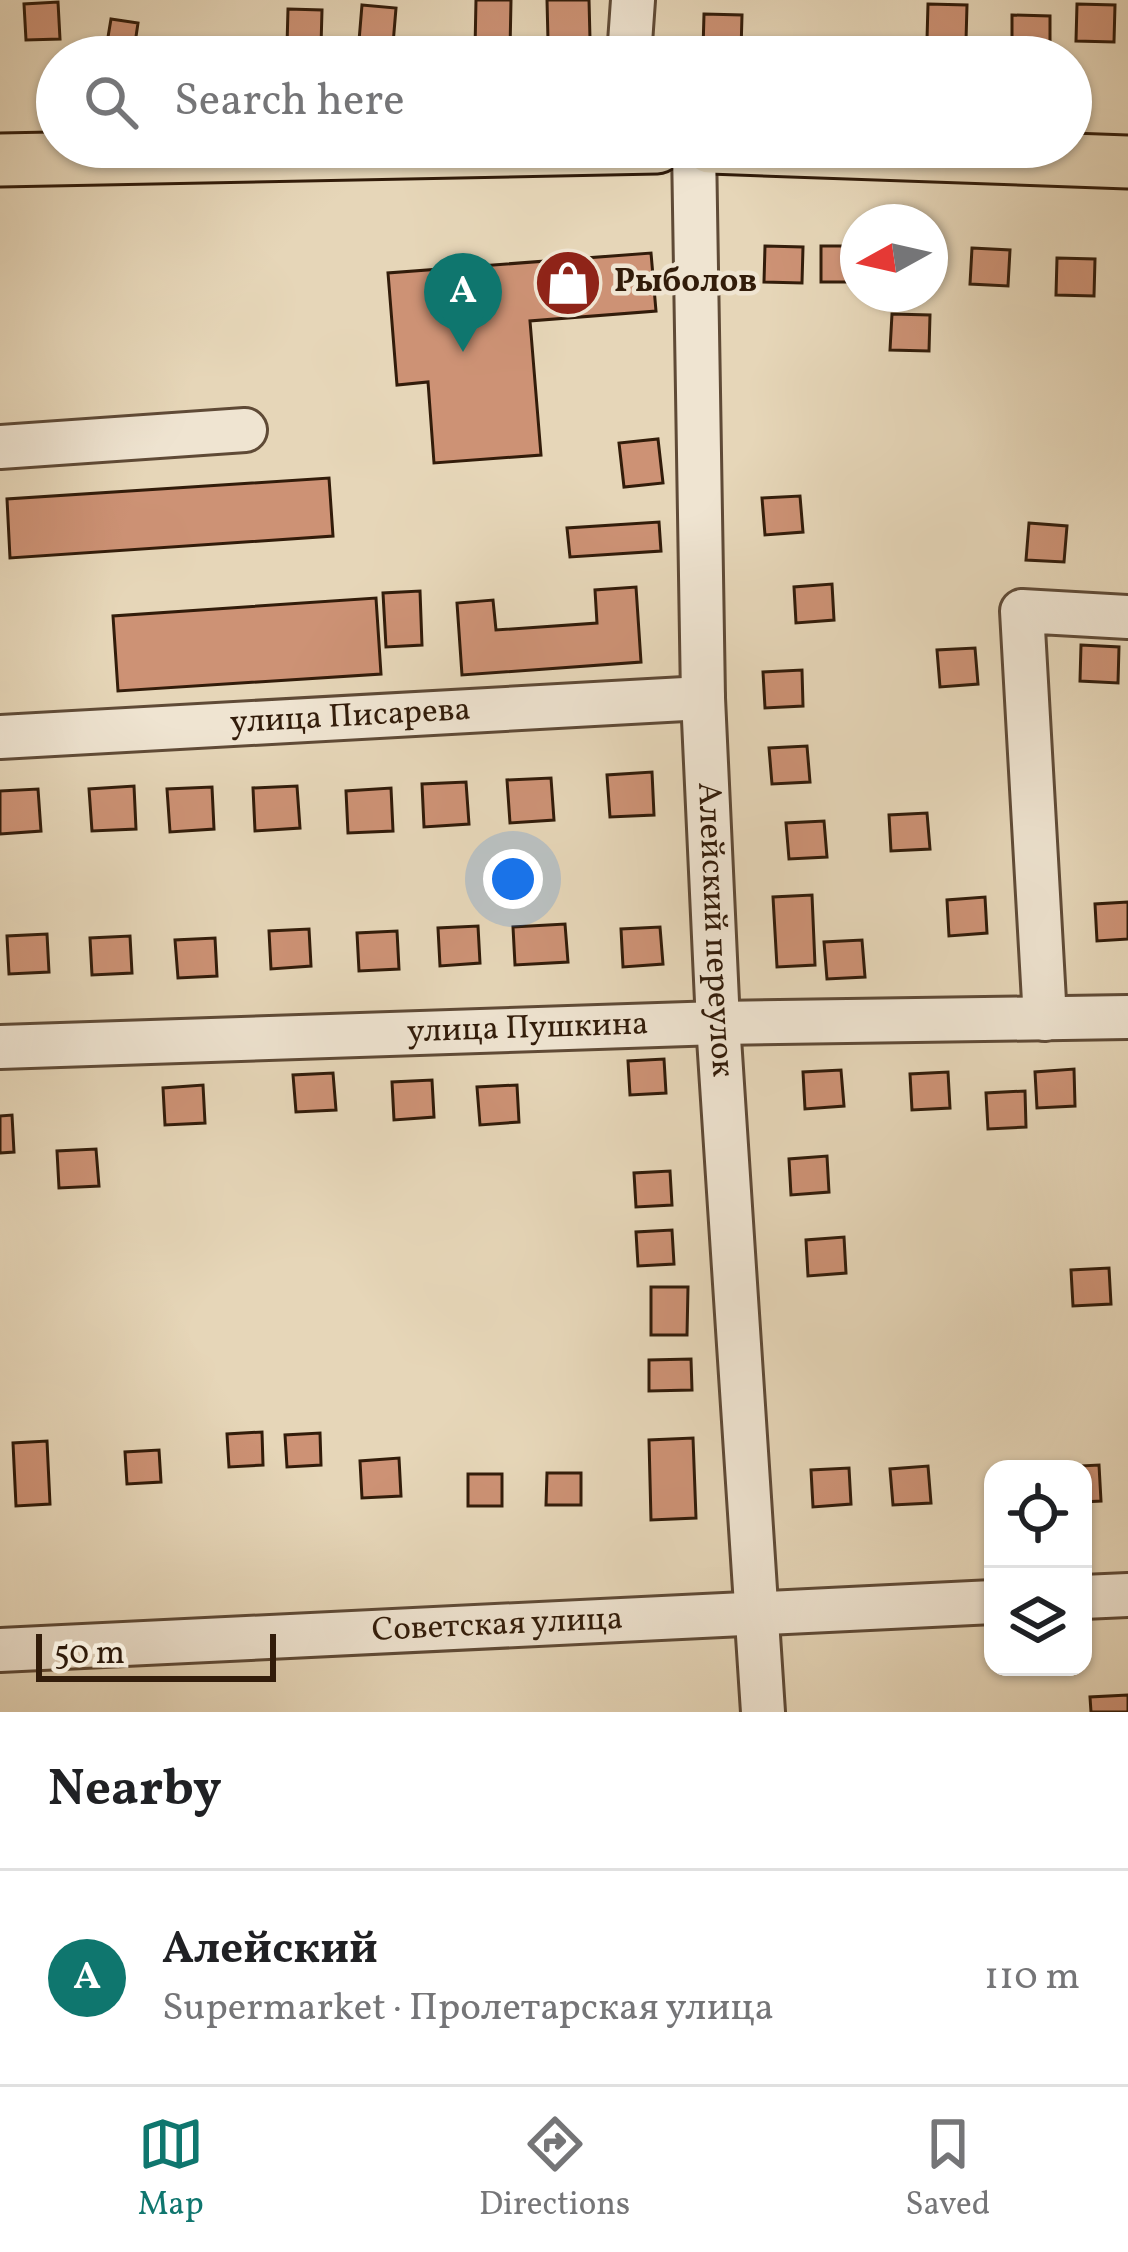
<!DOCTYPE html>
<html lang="en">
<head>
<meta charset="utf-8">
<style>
	body { margin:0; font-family:Vollkorn,serif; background:#f2f2f2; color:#202124 }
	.controls { position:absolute; right:36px; bottom:36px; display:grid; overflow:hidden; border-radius:24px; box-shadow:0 3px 9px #0004 }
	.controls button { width:108px; height:108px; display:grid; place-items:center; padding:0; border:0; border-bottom:3px solid #e0e0e0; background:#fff; color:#202124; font:60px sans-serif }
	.compass { position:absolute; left:840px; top:204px; width:108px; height:108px; border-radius:50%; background:#fff; box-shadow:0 3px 9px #0004; rotate:262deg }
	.scale { position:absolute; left:36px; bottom:30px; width:240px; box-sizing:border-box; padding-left:12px; border:6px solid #321c0a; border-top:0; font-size:33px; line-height:42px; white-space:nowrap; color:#321c0a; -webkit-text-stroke:9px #efe4d1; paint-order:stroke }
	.you { position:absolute; left:513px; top:879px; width:42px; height:42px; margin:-30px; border:9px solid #fff; border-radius:50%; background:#1a73e8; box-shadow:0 0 0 18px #1a73e833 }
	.badge { display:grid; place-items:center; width:78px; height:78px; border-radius:50%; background:#0f766e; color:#fff; font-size:39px; font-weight:700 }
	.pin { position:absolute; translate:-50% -99px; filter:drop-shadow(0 3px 6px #0008) }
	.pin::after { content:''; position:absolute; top:63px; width:42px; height:36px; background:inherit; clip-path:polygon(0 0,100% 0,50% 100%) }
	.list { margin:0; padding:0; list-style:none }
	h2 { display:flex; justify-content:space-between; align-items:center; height:156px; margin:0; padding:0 48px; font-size:51px }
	h2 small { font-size:39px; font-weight:400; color:#757577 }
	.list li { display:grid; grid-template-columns:78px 1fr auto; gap:36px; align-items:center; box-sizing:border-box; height:216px; padding:0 48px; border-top:3px solid #e0e0e0 }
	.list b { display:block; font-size:45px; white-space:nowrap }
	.list p { margin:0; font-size:39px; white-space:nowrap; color:#757577 }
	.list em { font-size:39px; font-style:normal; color:#757577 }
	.icon { flex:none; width:66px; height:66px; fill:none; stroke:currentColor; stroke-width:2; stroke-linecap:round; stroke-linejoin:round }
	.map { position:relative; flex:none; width:1128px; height:1712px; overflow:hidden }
	.search { position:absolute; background:#fff; box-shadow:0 3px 9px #0004; left:36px; right:36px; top:36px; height:132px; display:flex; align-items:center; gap:30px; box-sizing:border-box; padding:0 42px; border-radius:66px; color:#757577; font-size:45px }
	.sheet { height:372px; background:#fff }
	nav { display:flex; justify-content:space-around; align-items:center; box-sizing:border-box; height:168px; border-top:3px solid #e0e0e0; background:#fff; font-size:33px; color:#757577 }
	nav a { display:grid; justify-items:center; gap:6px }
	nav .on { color:#0f766e }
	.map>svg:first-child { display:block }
</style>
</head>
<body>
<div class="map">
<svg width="1128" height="1712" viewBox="0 0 1128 1712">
	<rect width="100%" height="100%" fill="#e6d6b8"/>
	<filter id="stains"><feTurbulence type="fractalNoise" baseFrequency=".00167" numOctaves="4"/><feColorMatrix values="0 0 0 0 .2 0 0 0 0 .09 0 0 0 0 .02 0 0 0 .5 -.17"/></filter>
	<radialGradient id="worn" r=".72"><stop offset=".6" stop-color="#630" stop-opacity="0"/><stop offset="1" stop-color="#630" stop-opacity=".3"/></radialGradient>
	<!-- building -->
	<g fill="#cd9275" stroke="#321c0a" stroke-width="3">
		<path d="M476,0H511L510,50L475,49Z"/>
		<path d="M547,0H589L590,39L548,40Z"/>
		<path d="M58,2L60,39L26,40L24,4Z"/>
		<path d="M928,4L967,5L966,41L927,40Z"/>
		<path d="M1077,4L1115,5L1114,42L1076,41Z"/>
		<path d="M362,5L396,8L393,44L359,41Z"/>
		<path d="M288,9L322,10L321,46H287Z"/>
		<path d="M704,14L742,15L741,51L703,50Z"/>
		<path d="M1012,15L1050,16V52L1012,51Z"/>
		<path d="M111,19L138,23L133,57L105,55Z"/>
		<path d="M793,38L831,39V57H793Z"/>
		<path d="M765,246L803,247L802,283L764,282Z"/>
		<rect x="821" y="246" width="37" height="36"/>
		<path d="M972,248L1010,250L1008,286L970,284Z"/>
		<path d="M651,253L656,311L530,321L541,455L434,463L428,382L397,385L388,273Z"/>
		<path d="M1057,258L1095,259L1094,296L1056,295Z"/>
		<path d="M892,314L930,315L929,351L890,350Z"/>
		<path d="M658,439L663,483L624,487L619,443Z"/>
		<path d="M329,478L333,536L10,558L7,499Z"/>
		<path d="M800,496L803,532L765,535L762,498Z"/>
		<path d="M659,522L661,551L570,557L567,528Z"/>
		<path d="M1029,523L1067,526L1064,562L1026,560Z"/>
		<path d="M832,584L834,620L796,623L794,587Z"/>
		<path d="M636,587L641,662L462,675L457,603L493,600L496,630L597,623L595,590Z"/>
		<path d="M420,591L422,645L386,647L383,593Z"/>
		<path d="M376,598L381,674L118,691L113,616Z"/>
		<path d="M1081,645L1119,647L1118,683L1080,681Z"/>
		<path d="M975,648L978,684L940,687L937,650Z"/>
		<path d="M802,670L803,706L765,708L763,672Z"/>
		<path d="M807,746L810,782L772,784L769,748Z"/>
		<path d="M652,772L654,815L610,817L607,775Z"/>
		<path d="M551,778L554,820L510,823L507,780Z"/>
		<path d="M466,782L469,824L424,827L422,784Z"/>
		<path d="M134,786L136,829L92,831L89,789Z"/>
		<path d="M297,786L300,828L255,831L253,788Z"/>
		<path d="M212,787L214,829L170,832L167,789Z"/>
		<path d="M391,788L393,831L348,833L346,791Z"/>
		<path d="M38,789L41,831L0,834V791Z"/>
		<path d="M927,813L930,849L891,851L889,815Z"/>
		<path d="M824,821L827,857L789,859L786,823Z"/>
		<path d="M812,895L815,965L777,967L773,897Z"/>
		<path d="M985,897L987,933L949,936L947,900Z"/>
		<path d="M1128,902V939L1097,941L1095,904Z"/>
		<path d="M565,924L568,962L515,965L513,927Z"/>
		<path d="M478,926L480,963L440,966L438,928Z"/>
		<path d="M660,927L663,964L623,967L621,929Z"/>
		<path d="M309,929L311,966L271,969L269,931Z"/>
		<path d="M397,931L399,969L359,971L357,933Z"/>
		<path d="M47,934L49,972L9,974L7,936Z"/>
		<path d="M130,936L132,973L92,975L90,938Z"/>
		<path d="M215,938L217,976L178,978L175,940Z"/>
		<path d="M862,940L865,977L827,979L824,942Z"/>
		<path d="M664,1059L666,1093L630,1095L628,1061Z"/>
		<path d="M1074,1069L1075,1106L1037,1108L1035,1072Z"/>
		<path d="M841,1070L844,1106L805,1109L803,1072Z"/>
		<path d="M948,1072L950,1108L912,1110L910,1074Z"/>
		<path d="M333,1073L336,1110L296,1112L293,1075Z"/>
		<path d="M432,1080L434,1117L394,1120L392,1082Z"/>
		<path d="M203,1085L205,1123L165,1125L163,1088Z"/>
		<path d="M517,1085L519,1122L480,1125L477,1087Z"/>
		<path d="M1025,1091L1026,1127L988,1129L986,1093Z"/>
		<path d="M12,1115L14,1152L0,1153V1116Z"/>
		<path d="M96,1149L99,1186L59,1188L57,1151Z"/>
		<path d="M827,1156L829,1192L791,1195L789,1159Z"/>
		<path d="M670,1171L672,1205L636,1207L634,1173Z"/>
		<path d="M672,1230L674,1264L638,1266L636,1232Z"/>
		<path d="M844,1237L846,1273L808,1276L806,1240Z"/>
		<path d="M1109,1268L1111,1304L1073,1306L1071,1270Z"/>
		<path d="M651,1287H688L687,1335H651Z"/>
		<path d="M691,1359L692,1390L649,1391V1360Z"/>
		<path d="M262,1432L263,1465L229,1467L227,1434Z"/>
		<path d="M320,1433L321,1465L287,1467L285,1435Z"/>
		<path d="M693,1438L696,1518L651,1520L649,1440Z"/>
		<path d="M47,1441L50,1504L16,1506L13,1443Z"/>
		<path d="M159,1450L161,1482L127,1484L125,1452Z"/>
		<path d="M399,1458L401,1496L362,1498L360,1461Z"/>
		<path d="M1099,1465L1101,1501L1083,1502V1469L1061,1467Z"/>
		<path d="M928,1466L931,1503L893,1505L890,1469Z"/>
		<path d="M849,1468L851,1504L813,1507L811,1470Z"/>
		<path d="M547,1473H581V1505H546Z"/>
		<rect x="468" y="1474" width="34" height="32"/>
		<path d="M1128,1695V1712H1091L1090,1697Z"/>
	</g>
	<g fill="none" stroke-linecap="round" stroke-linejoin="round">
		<defs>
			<g id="minor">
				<path d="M629,57L633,0"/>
				<path id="s1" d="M694,147L703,698L718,1023L763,1712"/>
				<path d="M0,447L245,430"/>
				<path id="s2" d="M0,737L703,698"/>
				<path d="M1045,1019L1022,611L1128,617"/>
				<path id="s3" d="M0,1047L718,1023L1128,1017"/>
				<path d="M1083,1597L1128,1595"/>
				<path id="s4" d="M0,1650L993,1602"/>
			</g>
			<g id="major">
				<path d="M710,147L1128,162"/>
				<path d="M0,160L657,147"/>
			</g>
		</defs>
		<!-- minor casing -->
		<use href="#minor" stroke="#5f4a36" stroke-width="48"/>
		<!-- major casing -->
		<use href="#major" stroke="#321c0a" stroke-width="57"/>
		<!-- minor -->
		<use href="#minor" stroke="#efe4d1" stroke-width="42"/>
		<!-- major -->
		<use href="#major" stroke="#e6d6b8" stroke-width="51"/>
	</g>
	<!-- icons -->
	<defs>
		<symbol id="shop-disc" viewBox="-11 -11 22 22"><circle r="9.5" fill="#8f2418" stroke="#efe4d1"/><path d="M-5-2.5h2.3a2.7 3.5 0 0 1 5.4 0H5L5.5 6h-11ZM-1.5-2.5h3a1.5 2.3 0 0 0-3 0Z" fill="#fff"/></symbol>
	</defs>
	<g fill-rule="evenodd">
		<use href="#shop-disc" x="530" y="245" width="76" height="76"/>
	</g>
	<g text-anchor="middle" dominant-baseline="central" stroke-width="9" stroke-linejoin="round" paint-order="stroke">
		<!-- poi labels -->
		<g font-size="33" font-weight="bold" fill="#321c0a" stroke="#efe4d1" text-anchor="start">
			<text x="614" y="283">Рыболов</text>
		</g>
		<!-- street labels -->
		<g font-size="33" fill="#321c0a" stroke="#efe4d1">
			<text stroke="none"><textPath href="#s2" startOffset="351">улица Писарева</textPath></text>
			<text stroke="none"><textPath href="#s1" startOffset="783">Алейский переулок</textPath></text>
			<text stroke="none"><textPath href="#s3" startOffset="528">улица Пушкина</textPath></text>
			<text stroke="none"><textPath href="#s4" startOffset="498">Советская улица</textPath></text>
		</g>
	</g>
	<rect width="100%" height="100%" filter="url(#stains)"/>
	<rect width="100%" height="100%" fill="url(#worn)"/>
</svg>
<div class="controls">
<button><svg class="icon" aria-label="locate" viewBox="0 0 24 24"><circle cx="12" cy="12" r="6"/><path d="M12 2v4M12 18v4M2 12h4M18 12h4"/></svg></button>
<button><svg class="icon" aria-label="layers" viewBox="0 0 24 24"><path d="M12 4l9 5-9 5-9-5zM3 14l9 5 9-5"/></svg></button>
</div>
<svg class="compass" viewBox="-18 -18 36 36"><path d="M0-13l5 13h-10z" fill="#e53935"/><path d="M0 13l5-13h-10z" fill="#757577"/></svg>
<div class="scale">50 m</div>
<div class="you"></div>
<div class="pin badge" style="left:463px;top:352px">A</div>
<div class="search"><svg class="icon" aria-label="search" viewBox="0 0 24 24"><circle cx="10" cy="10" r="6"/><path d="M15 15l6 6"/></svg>Search here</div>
</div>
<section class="sheet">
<h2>Nearby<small></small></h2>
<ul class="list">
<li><span class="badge">A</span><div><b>Алейский</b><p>Supermarket · Пролетарская улица</p></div><em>110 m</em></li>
</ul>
</section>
<nav>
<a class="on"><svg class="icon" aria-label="map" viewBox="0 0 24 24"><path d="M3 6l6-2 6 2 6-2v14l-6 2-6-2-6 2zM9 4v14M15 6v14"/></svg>Map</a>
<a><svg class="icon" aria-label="directions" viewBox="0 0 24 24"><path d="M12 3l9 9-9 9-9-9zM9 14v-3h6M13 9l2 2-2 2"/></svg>Directions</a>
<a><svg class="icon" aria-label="saved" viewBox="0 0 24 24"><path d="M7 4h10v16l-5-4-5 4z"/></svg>Saved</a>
</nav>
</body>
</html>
